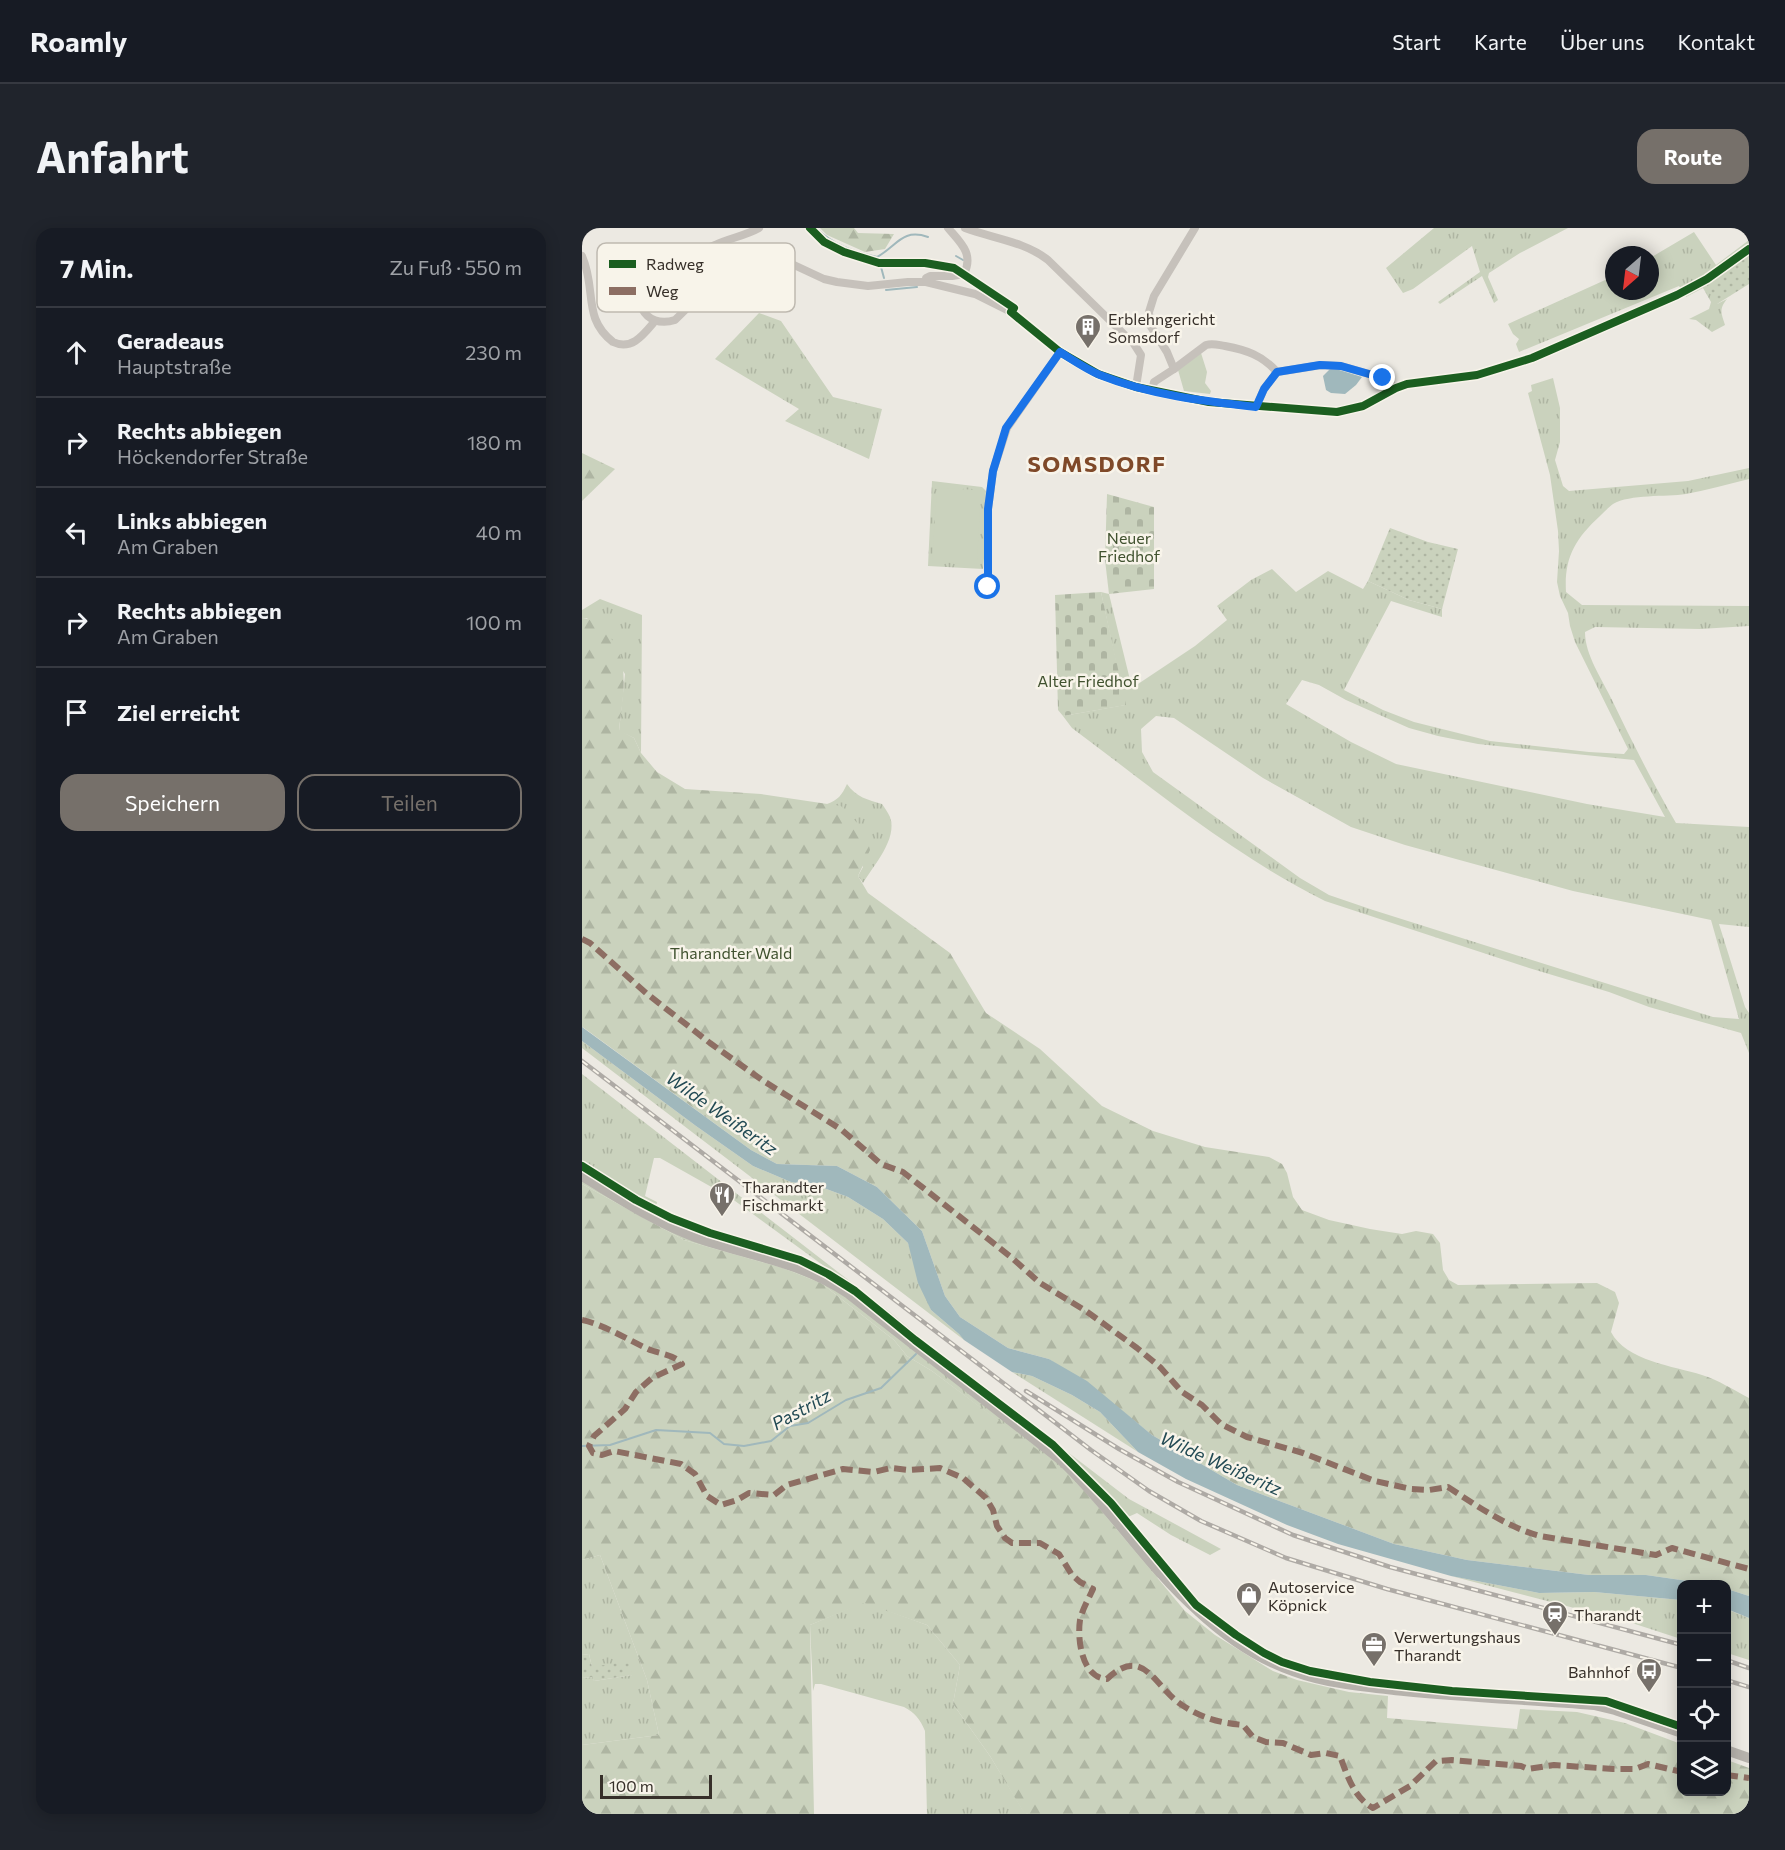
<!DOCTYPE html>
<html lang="de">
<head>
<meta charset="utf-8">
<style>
	body { margin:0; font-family:Commissioner,sans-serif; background:#20242c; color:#f1f3f6 }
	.controls { position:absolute; right:18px; bottom:18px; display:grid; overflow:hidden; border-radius:12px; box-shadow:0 3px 15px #0003 }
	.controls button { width:54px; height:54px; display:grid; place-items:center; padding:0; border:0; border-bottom:2px solid #363941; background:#171b24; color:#f1f3f6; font:30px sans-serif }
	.compass { position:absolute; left:1023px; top:18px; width:54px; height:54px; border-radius:50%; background:#171b24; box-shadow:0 3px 15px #0003; rotate:208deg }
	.scale { position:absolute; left:18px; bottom:15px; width:112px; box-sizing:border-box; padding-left:6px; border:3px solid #362f29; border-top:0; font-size:16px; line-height:21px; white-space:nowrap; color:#362f29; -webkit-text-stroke:4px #f8f4ea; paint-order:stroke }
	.stop { position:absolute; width:18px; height:18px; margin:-14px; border:4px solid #1a73e8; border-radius:50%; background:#fff }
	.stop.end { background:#1a73e8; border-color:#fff; box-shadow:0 2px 6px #0008 }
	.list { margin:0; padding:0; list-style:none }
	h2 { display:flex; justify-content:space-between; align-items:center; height:78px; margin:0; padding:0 24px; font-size:26px }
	h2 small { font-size:20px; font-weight:400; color:#9ea1a6 }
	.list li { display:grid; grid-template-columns:39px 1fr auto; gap:18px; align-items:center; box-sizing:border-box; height:90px; padding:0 24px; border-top:2px solid #363941 }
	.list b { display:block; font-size:22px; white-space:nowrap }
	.list p { margin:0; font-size:20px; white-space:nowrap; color:#9ea1a6 }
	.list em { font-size:20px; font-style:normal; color:#9ea1a6 }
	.actions { display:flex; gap:12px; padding:18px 24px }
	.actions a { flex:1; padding:14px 0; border:2px solid #76706a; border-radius:18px; text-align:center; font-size:21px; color:#76706a }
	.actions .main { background:#76706a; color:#fff }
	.icon { flex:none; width:33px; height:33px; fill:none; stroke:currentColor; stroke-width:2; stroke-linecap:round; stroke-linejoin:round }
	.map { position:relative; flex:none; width:1167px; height:1586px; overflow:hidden; border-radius:18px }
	header { display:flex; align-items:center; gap:36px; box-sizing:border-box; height:84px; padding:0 30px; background:#171b24; border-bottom:2px solid #363941 }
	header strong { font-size:28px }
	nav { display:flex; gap:33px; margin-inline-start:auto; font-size:21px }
	.intro { display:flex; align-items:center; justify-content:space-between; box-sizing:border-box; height:144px; padding:0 36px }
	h1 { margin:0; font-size:42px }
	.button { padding:15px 27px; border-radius:18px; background:#76706a; color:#fff; font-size:21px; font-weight:700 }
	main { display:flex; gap:36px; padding:0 36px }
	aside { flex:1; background:#171b24; border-radius:18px; box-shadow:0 3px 15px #0003 }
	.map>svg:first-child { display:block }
</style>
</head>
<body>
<header>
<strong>Roamly</strong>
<nav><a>Start</a><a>Karte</a><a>Über uns</a><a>Kontakt</a></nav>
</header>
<div class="intro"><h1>Anfahrt</h1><a class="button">Route</a></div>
<main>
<aside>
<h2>7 Min.<small>Zu Fuß · 550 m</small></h2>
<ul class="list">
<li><svg class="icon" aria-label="ahead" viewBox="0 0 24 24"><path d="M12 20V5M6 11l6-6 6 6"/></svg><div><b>Geradeaus</b><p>Hauptstraße</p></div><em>230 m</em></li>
<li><svg class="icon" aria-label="right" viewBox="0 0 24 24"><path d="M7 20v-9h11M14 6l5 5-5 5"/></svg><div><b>Rechts abbiegen</b><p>Höckendorfer Straße</p></div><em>180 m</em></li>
<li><svg class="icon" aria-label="left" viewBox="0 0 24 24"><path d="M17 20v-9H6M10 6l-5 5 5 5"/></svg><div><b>Links abbiegen</b><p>Am Graben</p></div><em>40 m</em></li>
<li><svg class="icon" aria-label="right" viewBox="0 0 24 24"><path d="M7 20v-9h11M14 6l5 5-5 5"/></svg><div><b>Rechts abbiegen</b><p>Am Graben</p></div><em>100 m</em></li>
<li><svg class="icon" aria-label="arrive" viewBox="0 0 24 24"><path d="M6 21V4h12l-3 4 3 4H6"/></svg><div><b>Ziel erreicht</b></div></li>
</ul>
<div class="actions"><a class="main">Speichern</a><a>Teilen</a></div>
</aside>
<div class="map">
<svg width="1167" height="1586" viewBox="0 0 1167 1586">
	<defs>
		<pattern id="grass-tufts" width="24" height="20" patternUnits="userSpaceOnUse" patternTransform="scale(1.5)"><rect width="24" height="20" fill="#cad2bd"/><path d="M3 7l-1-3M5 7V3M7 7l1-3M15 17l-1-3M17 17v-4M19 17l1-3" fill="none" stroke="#aeb5a2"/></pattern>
		<pattern id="forest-firs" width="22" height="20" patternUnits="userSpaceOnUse" patternTransform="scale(1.5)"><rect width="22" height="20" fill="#cad2bd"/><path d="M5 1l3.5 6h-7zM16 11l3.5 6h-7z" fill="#aeb5a2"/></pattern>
		<pattern id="cemetery-stones" width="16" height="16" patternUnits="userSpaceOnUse" patternTransform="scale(1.5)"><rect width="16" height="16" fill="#cad2bd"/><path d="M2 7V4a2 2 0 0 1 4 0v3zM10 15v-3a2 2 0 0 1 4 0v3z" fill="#aeb5a2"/></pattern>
		<pattern id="garden-dots" width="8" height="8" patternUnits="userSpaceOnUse" patternTransform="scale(1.5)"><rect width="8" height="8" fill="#cad2bd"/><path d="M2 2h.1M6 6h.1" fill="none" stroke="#aeb5a2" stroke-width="1.8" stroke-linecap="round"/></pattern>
	</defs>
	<rect width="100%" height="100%" fill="#ece9e2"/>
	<!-- grass -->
	<g fill="url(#grass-tufts)" fill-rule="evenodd">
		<path d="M852,0H986L938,25L907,45L906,49L916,72L912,75L900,48L858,76L856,74L898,44L890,18L831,61L821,65L804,40Z"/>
		<path d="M1112,4L1134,37L1167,12V27L1160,32L1135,76L1145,71C1137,81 1139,85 1143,97L1130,104L1114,92L1107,91L1127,81L1129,74L1121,60L1104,69L1097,58L937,124L934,116L937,111L931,106L926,96L1032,48V63H1068V30Z"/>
		<path d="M177,85L199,93L251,169L300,181L287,231L203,193L217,181L133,131Z"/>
		<path d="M971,150L978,180V214L973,232L981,258L987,263L1106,253L1167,240V251C1146,256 1125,262 1104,266C1084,269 1048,266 1031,276C1027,279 1022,284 1018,288C993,311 982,330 984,364L1000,377L1167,378V398L1118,401L1013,399L1003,404C1003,427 1020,451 1030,472C1050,514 1071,555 1094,595L1167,599V699L1137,696L1163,779L1167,785V825L1159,805L1067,779L1027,764L947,740L743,673C651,627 572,561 490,500L481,488L543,477L519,364L527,366L550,460L613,418L645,392L635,378L669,352L690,341L714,364L746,343L781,361L786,353L827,372L860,381V389L809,373L762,462L801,482L832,494L908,513L1007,524L1042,526L1046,521L993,414L988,398L986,385L978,368L975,354L977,323L976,303L968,247L946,165L950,163L949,157ZM720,452L737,457L764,472L827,500L856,508L896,516L1052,532L1083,589L1005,576L814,536L769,514L704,476ZM574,488L592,490L681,550L769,599L823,617L991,663L1129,692L1157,791L1131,789L791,682L747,667L718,650L571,544L560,524L559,501Z"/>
		<path d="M350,253L400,259L404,263L403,277L406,287L401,341L346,338Z"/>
		<path d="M18,371L60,387L59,525L52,510L37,503L43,446L5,390H0V382Z"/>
		<path d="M265,556C274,569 286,572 300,576C303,580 306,585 308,589C316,611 291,638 281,655L276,648L281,639L245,576C256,572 260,567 265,556Z"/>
		<path d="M0,813L114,898L171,938L209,954L239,959L266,969L301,991L326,1015L349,1082L377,1106L382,1112L0,820Z"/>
		<path d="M0,846L309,1085L368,1134L547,1271L639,1321L628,1327L589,1307L555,1285L546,1289L586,1342L575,1350L502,1262L477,1239L350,1143L325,1128L312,1112L239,1055L201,1040L102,1012L0,956ZM72,930H78L149,970L242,1038L120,1000L74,980L75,974L63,968Z"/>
		<path d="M430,1144L450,1148L490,1167L518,1184L556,1224Z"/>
		<path d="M18,1327L65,1452L77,1507L0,1517V1450L11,1449L12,1453L50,1447L10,1439L7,1426L0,1427V1332Z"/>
		<path d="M869,1348L957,1365L1012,1364L1099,1372V1411L1050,1395Z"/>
		<path d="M282,1374L345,1397L378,1437L371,1476L408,1528L442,1584L446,1586H345L343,1503C338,1491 333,1485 322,1479L239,1456H233L231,1463L228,1397Z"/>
		<path d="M1144,1381L1167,1390V1432L1145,1425Z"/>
	</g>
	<!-- forest -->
	<g fill="url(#forest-firs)">
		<path d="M238,0H272L276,5L312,6L303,21L283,24L245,7Z"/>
		<path d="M0,225L33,241L0,273Z"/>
		<path d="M0,390C7,390 11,394 16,398C52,424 41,465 37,502L52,510L59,525L75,544L103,561L179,566L259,578L283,603L288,622L276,648L286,665L368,725L404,785L458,821L520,878L571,903L623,919L687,929L700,936L705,945L711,969L720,982L747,992L788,1001L820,1006L834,1003L851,1006L858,1015L861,1042L867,1052L876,1057L1015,1055L1033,1064L1037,1075L1029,1104C1044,1133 1092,1138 1120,1147C1136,1152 1152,1162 1167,1170V1368L1145,1361L1144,1356H1127L1064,1347H1007L885,1332L812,1316L655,1257L570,1207L529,1174L467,1131L426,1120L378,1089L363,1068L340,1003L295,959L255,938L195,936L169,922L2,800L0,799Z"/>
		<path d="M0,956L102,1012L201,1040L239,1055L312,1112L325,1128L350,1143L477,1238L502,1262L603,1383L633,1407L691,1443L715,1452L767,1464L806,1468L805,1490L935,1501L938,1481L995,1484L1043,1495L1099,1516L1100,1564H1144L1145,1532L1167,1540V1586H446L442,1585L408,1528L371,1476L378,1437L345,1397L282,1375L228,1397L232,1586H0V1517L77,1507L65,1452L18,1327L0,1332Z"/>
	</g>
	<!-- cemetery -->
	<g fill="url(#cemetery-stones)">
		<path d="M525,266L572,279V361L527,366L523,332Z"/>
		<path d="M519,364L544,477L481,488L476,482L473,367Z"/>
	</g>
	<!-- park -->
	<g fill="#cad2bd">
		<path d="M619,125L625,144L623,155L629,163L628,166L602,163L596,142Z"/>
		<path d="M355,260L399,262L395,336L350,334Z"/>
	</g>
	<!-- garden -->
	<g fill="url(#garden-dots)">
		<path d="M1167,27V56L1135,76L1125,57Z"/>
		<path d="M808,300L846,314L876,321L860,381L827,372L786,353Z"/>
		<path d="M7,1426L10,1439L47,1433L50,1447L12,1453L10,1449L0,1450V1427Z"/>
	</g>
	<!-- water -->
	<g fill="#a0b8bc">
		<path d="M748,141H754L780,149L774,157L763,166L749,165L744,162L741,148Z"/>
		<path d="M0,799L169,922L195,936L255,938L295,959L340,1003L363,1068L378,1089L426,1120L467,1131L505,1153L570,1207L655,1257L812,1316L885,1332L1007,1347H1064L1127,1356H1100L1099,1372L1012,1364L957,1365L869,1348L756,1316L705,1297L604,1251L556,1224L518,1184L490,1167L450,1148L430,1144L382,1112L377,1106L349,1082L336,1055L326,1015L301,991L266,969L239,959L209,954L171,938L114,898L0,813Z"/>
		<path d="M1145,1361L1167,1368V1390L1145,1381Z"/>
	</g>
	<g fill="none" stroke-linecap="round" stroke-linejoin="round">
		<!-- stream -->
		<g stroke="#a0b8bc" stroke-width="2">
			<path d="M234,0C251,17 272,24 295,29C315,18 320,0 346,9"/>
			<path d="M374,28L381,32"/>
			<path d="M299,39L302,50"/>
			<path d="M304,62L335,59"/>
			<path d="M341,1116L342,1115"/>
			<path d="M0,1218L28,1217L74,1202L128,1205L142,1216L162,1218L189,1213L208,1198L226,1195L264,1172L299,1160L334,1126"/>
		</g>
		<!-- street -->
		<g stroke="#c6c1bb" stroke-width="8">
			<path d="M177,0C163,8 147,10 133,17C120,22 109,32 96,38C88,42 78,44 70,49C45,68 62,102 93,92L144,42L169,32L197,30L242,51L255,54L286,58L326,54H344L393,66L429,84L478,124L516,146L554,159L627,174L755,184L781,178L814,160L825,156L895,147L950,130L1095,67L1125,51L1167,21"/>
			<path d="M228,0L242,14L262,24L297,35H343L372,40L432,80"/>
			<path d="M383,0C410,10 444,14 466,32L552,116L559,127L554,159"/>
			<path d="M0,28C15,62 0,90 31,114C50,123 62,106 73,93"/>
			<path d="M344,54V50L348,48H370L382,46C392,26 379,15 366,0"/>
			<path d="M592,141L624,117C631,115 636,117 643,118C664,122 680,127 695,144"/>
			<path d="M570,163L572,154L592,141L585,124L568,97L567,84L572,68L613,0"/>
			<path d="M674,179L682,161L695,144L739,137L759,138L801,150L814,160"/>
			<path d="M406,359V281L411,243L425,200L478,124"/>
		</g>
		<!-- secondary -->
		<g stroke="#b6b2ac" stroke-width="10">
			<path d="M0,948C37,970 73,994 113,1009C167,1028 219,1033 267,1066L479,1232C529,1279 565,1338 616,1383C643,1408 676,1431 711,1443C746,1456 785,1459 822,1463C885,1469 949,1472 1012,1477L1033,1482L1100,1505"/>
			<path d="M1144,1522L1167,1530"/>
		</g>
		<defs>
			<g id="rail">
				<path d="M0,833L509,1222L567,1263L619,1293L704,1330L805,1361L1100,1440"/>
				<path d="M444,1163L537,1221L596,1254L711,1307L808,1339L1100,1417"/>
				<path d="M1144,1432L1167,1440"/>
				<path d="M1144,1452L1167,1459"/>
			</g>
		</defs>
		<!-- rail casing -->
		<use href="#rail" stroke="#aeaaa5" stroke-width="4.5"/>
		<!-- rail -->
		<use href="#rail" stroke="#f8f4ea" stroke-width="2" stroke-dasharray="7" stroke-linecap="butt"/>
		<!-- quiet -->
		<g stroke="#8d6e63" stroke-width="6" stroke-dasharray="12 6" stroke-linecap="butt">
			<path d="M0,711L8,715L64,765L128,815L180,852L260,902L299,936L321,944L429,1029L458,1055L504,1083L555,1120L578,1139L600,1164L620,1177L639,1196L665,1209L721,1225L793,1253L829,1261L847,1262L866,1259C895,1278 925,1299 958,1308L1074,1327L1090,1320L1167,1341"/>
			<path d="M0,1092C23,1097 44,1111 66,1121C77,1126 92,1126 100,1136L70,1150L54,1164L43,1181L12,1208L7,1218L11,1225L20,1227L32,1223L99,1236L113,1246L125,1268L139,1277L155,1272L167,1265L192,1267L205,1257L261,1241L292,1244L309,1240L327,1242L358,1240L381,1250L404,1270L411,1282L415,1298L423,1310L430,1315H458L477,1326L490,1347L498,1354L511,1361C507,1370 500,1382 498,1392C495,1412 500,1450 525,1451C563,1415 573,1462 603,1479C622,1491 640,1495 661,1497L671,1509L684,1514L701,1515L729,1527L744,1525L758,1528C765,1547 772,1570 791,1580L828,1558L854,1533L870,1532L939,1538L946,1541L972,1537L1031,1541H1053L1066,1536L1100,1544"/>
			<path d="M1144,1547L1167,1550"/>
		</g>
		<defs>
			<g id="cycleway">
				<path d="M228,0L242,14L262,24L297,35H343L372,40L432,80L429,84L478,124L516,146L554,159L627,174L755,184L781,178L814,160L825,156L895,147L950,130L1095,67L1125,51L1167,21"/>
				<path d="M0,938L54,972L89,990L128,1005L218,1032L246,1046L273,1063L333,1112L471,1217L529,1275L614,1377L654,1407L682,1425L700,1434L728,1443L788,1454L870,1463L1024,1473L1100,1499"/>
			</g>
		</defs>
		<!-- cycleway casing -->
		<use href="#cycleway" stroke="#f8f4ea" stroke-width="11"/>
		<!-- cycleway -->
		<use href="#cycleway" stroke="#1b5e20" stroke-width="8"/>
	</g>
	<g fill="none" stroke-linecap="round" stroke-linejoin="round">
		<!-- route -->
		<path stroke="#1a73e8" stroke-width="8" d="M406,359V281L411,243L424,200L478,124C491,132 504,141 518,147C568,167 621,173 674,179L682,161L695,144L738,137L759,138L801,150"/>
	</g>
	<!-- icons -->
	<defs>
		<symbol id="building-pin" viewBox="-11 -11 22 30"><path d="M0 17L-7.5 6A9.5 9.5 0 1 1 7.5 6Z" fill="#76706a" stroke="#f8f4ea"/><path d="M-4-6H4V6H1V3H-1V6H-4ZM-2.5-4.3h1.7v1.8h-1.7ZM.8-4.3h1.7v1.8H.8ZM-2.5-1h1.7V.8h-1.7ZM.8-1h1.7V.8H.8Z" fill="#fff"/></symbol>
		<symbol id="restaurant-pin" viewBox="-11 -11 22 30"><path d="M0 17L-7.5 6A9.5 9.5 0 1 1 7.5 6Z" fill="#76706a" stroke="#f8f4ea"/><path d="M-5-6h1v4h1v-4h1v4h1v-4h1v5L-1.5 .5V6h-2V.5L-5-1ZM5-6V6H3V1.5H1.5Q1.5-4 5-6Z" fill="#fff"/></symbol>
		<symbol id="shop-pin" viewBox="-11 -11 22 30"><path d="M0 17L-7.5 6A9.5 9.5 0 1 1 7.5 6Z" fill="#76706a" stroke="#f8f4ea"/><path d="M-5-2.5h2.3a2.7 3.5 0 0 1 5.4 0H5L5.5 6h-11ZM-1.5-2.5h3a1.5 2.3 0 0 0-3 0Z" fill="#fff"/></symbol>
		<symbol id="station-pin" viewBox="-11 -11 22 30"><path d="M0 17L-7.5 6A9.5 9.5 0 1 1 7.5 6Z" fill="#76706a" stroke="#f8f4ea"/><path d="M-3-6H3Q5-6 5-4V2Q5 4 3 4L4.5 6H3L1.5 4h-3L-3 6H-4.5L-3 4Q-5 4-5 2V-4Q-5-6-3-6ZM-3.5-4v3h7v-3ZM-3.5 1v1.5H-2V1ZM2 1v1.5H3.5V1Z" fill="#fff"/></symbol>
		<symbol id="office-pin" viewBox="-11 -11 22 30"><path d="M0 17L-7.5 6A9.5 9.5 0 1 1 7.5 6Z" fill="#76706a" stroke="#f8f4ea"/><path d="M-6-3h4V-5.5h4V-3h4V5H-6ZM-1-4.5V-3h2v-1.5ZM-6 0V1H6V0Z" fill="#fff"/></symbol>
		<symbol id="bus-pin" viewBox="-11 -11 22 30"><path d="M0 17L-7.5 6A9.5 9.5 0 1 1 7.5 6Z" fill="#76706a" stroke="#f8f4ea"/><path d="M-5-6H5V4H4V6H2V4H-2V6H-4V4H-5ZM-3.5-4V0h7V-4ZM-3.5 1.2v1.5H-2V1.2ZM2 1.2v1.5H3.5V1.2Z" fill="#fff"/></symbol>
	</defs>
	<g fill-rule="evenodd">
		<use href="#building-pin" x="491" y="84" width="30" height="40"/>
		<use href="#restaurant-pin" x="125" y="952" width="30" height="40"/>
		<use href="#shop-pin" x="652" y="1352" width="30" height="40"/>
		<use href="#station-pin" x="958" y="1371" width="30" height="40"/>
		<use href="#office-pin" x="777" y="1402" width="30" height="40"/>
		<use href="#bus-pin" x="1052" y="1428" width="30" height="40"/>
	</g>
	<g text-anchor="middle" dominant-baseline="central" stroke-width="5" stroke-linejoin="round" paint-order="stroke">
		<!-- poi labels -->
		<g font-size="16" fill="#362f29" stroke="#f8f4ea" text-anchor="start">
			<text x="526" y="90">Erblehngericht<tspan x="526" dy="18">Somsdorf</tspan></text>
			<text x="160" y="958">Tharandter<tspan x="160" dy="18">Fischmarkt</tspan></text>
			<text x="686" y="1358">Autoservice<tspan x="686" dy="18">Köpnick</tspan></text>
			<text x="992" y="1386">Tharandt</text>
			<text x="812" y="1408">Verwertungshaus<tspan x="812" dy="18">Tharandt</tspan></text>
			<text x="1048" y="1443" text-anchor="end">Bahnhof</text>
		</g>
		<!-- park labels -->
		<g font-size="16" fill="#40522f" stroke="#f8f4ea">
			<text x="547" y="309">Neuer<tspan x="547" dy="18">Friedhof</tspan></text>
			<text x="506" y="452">Alter Friedhof</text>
			<text x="149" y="724">Tharandter Wald</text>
		</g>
		<!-- water labels -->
		<g font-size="18" font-style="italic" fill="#224a54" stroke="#f8f4ea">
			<text transform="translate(140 885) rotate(35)">Wilde Weißeritz</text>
			<text transform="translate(219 1181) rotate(-29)">Pastritz</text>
			<text transform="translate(639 1235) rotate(24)">Wilde Weißeritz</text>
		</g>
		<!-- district labels -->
		<g font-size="22" font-weight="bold" letter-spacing="1.5" fill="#7f4929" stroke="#f8f4ea">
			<text x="515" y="235">SOMSDORF</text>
		</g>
	</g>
	<!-- legend -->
	<rect x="15" y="15" width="198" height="69" rx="9" fill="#f8f4ea" stroke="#beb9b0" stroke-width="1.5"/>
	<rect x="27" y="32" width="27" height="8" fill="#1b5e20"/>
	<rect x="27" y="59" width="27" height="8" fill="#8d6e63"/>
	<g font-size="16" fill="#362f29">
		<text x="64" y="42">Radweg</text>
		<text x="64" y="69">Weg</text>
	</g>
</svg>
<div class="controls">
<button>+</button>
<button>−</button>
<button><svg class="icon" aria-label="locate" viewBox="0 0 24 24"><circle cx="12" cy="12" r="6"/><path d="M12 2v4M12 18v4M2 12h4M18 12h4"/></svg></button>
<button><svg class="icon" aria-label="layers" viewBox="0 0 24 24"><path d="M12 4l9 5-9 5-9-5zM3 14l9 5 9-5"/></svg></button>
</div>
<svg class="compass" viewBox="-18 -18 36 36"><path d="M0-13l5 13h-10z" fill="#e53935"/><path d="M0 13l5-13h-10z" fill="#9ea1a6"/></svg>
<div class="scale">100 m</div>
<div class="stop" style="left:406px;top:359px"></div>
<div class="stop end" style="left:801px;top:150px"></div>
</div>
</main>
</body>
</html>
